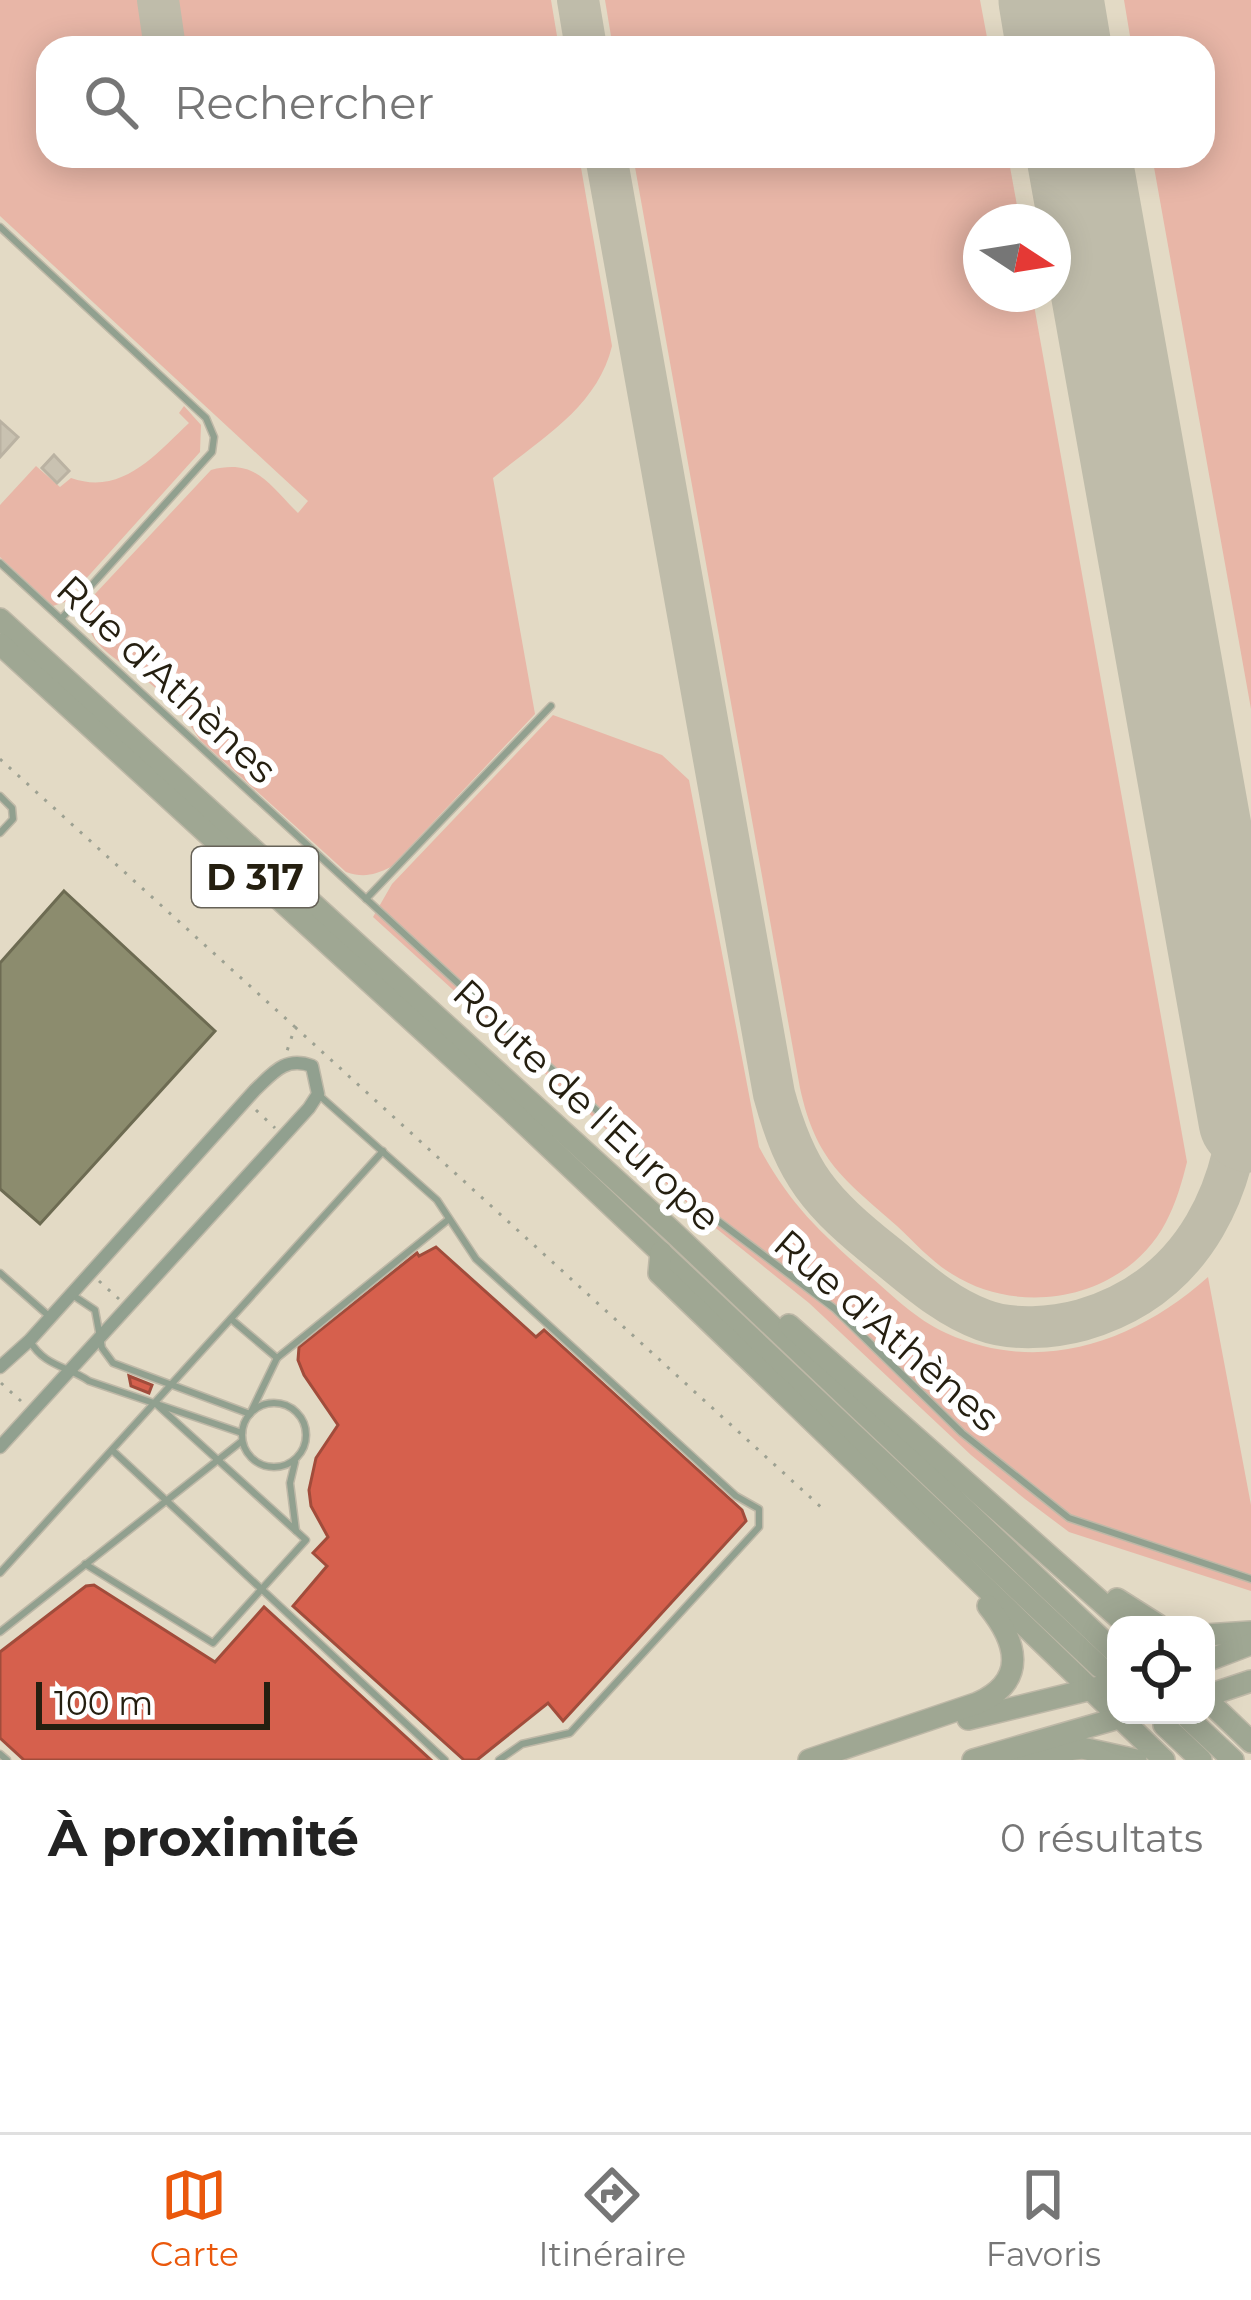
<!DOCTYPE html>
<html lang="fr">
<head>
<meta charset="utf-8">
<style>
	body { margin:0; font-family:Montserrat,sans-serif; background:#f2f2f2; color:#222 }
	.controls { position:absolute; right:36px; bottom:36px; display:grid; overflow:hidden; border-radius:24px; box-shadow:0 6px 30px #0003 }
	.controls button { width:108px; height:108px; display:grid; place-items:center; padding:0; border:0; border-bottom:3px solid #e0e0e0; background:#fff; color:#222; font:60px sans-serif }
	.compass { position:absolute; left:963px; top:204px; width:108px; height:108px; border-radius:50%; background:#fff; box-shadow:0 6px 30px #0003; rotate:102deg }
	.scale { position:absolute; left:36px; bottom:30px; width:234px; box-sizing:border-box; padding-left:12px; border:6px solid #251f10; border-top:0; font-size:33px; line-height:42px; white-space:nowrap; color:#251f10; -webkit-text-stroke:9px #fff; paint-order:stroke }
	.list { margin:0; padding:0; list-style:none }
	h2 { display:flex; justify-content:space-between; align-items:center; height:156px; margin:0; padding:0 48px; font-size:51px }
	h2 small { font-size:39px; font-weight:400; color:#767676 }
	.icon { flex:none; width:66px; height:66px; fill:none; stroke:currentColor; stroke-width:2; stroke-linecap:round; stroke-linejoin:round }
	.map { position:relative; flex:none; width:1251px; height:1760px; overflow:hidden }
	.search { position:absolute; background:#fff; box-shadow:0 6px 30px #0003; left:36px; right:36px; top:36px; height:132px; display:flex; align-items:center; gap:30px; box-sizing:border-box; padding:0 42px; border-radius:36px; color:#767676; font-size:45px }
	.sheet { height:372px; background:#fff }
	nav { display:flex; justify-content:space-around; align-items:center; box-sizing:border-box; height:168px; border-top:3px solid #e0e0e0; background:#fff; font-size:33px; color:#767676 }
	nav a { display:grid; justify-items:center; gap:6px }
	nav .on { color:#ea580c }
	.map>svg:first-child { display:block }
</style>
</head>
<body>
<div class="map">
<svg width="1251" height="1760" viewBox="0 0 1251 1760">
	<rect width="100%" height="100%" fill="#e3dac5"/>
	<!-- green -->
	<g fill="#e8b6a7">
		<path d="M0,0H551L559,48H48V156H579L612,346C597,408 540,439 493,478L535,714L391,867C374,875 364,878 346,872L200,740C186,717 162,691 140,676C112,656 70,635 95,594L211,470C257,458 269,485 298,513L308,501L0,216Z"/>
		<path d="M605,0H980L989,48H613Z"/>
		<path d="M1124,0H1251V709L1152,156H1203V48H1132Z"/>
		<path d="M633,156H1008L1020,222H981V294H1032L1187,1162C1182,1182 1176,1203 1166,1222C1126,1298 1023,1319 952,1274C932,1262 914,1242 897,1226C843,1178 816,1161 800,1088Z"/>
		<path d="M184,406L201,425L200,452L65,602L53,606L0,557V505L36,466L60,487L71,478C122,496 155,455 189,423L179,413Z"/>
		<path d="M553,715L662,755L689,780L759,1147C790,1204 817,1229 865,1272C891,1294 915,1319 946,1333C1040,1376 1135,1342 1208,1277L1251,1505V1591L1069,1532L1025,1499L971,1455L809,1303L707,1221L373,917L392,884Z"/>
	</g>
	<!-- shops -->
	<g fill="#d6604d" stroke="#a14c3b" stroke-width="3">
		<path d="M436,1247L536,1337L544,1330L742,1510L746,1521L563,1721L548,1703L477,1760H464L293,1606L327,1566L313,1553L328,1537L311,1506L309,1490L316,1458L338,1425L304,1375L298,1360L299,1347L417,1253L419,1256Z"/>
		<path d="M129,1376L152,1385L149,1393L131,1386Z"/>
		<path d="M94,1585L215,1662L264,1607L431,1760H24L0,1738V1652L86,1586Z"/>
	</g>
	<!-- industry -->
	<path fill="#8c8c6e" stroke="#6d6b52" stroke-width="3" d="M64,891L215,1031L40,1224L0,1189V963Z"/>
	<g fill="none" stroke-linecap="round" stroke-linejoin="round">
		<!-- taxiway -->
		<g stroke="#bfbcaa" stroke-width="42">
			<path d="M158,0L165,48"/>
			<path d="M578,0L586,48"/>
			<path d="M606,156L774,1094C796,1175 820,1202 885,1254C916,1279 945,1306 983,1320C1012,1331 1053,1328 1082,1320C1196,1287 1242,1184 1242,1072"/>
		</g>
		<!-- runway -->
		<g stroke="#bfbcaa" stroke-width="105">
			<path d="M1051,0L1059,48"/>
			<path d="M1079,156L1251,1120"/>
		</g>
	</g>
	<!-- building -->
	<g fill="#c9c2b1" stroke="#bab2a2" stroke-width="3">
		<path d="M0,421L18,437L0,457Z"/>
		<path d="M54,455L69,471L57,483L42,468Z"/>
	</g>
	<g fill="none" stroke-linecap="round" stroke-linejoin="round">
		<defs>
			<g id="lane">
				<path d="M0,227L206,418L214,437L212,452L61,619"/>
				<path d="M0,563L713,1217L835,1309L962,1433L1069,1518L1251,1579"/>
				<path d="M0,796L12,808L13,819L0,833"/>
				<path d="M366,899L551,706"/>
				<path d="M320,1096L437,1200L476,1259L736,1496L759,1509V1527L570,1733L522,1744L499,1760"/>
				<path d="M0,1273L50,1317"/>
				<path d="M74,1296L95,1310L102,1348L113,1363L250,1414L277,1358L449,1219"/>
				<path d="M231,1319L277,1358"/>
				<path d="M30,1341C44,1366 67,1366 89,1381L242,1433"/>
				<circle cx="274" cy="1435" r="32"/>
				<path d="M112,1450L445,1760"/>
				<path d="M295,1462L290,1483L296,1531"/>
				<path d="M85,1564L213,1643L306,1540L155,1403"/>
				<path d="M0,1573L383,1151"/>
				<path d="M0,1632L242,1441"/>
				<path d="M0,1754L7,1760"/>
			</g>
			<path id="street" d="M0,1367L30,1340L255,1090C273,1073 285,1056 312,1066L318,1094L309,1108L0,1447"/>
			<g id="primary">
				<path d="M0,619L672,1231L1116,1653"/>
				<path d="M0,644L510,1110L1100,1667"/>
				<path d="M661,1252L659,1273L1164,1760"/>
				<path d="M789,1325L1127,1625"/>
				<path d="M1117,1599L1158,1625"/>
				<path d="M1206,1635L1251,1632"/>
				<path d="M1206,1661L1251,1644"/>
				<path d="M1206,1696L1251,1681"/>
				<path d="M1206,1699L1251,1742"/>
				<path d="M1188,1718L1233,1760"/>
				<path d="M968,1719L1116,1683"/>
				<path d="M1164,1725L1201,1760"/>
				<path d="M1020,1757L1082,1748L1136,1760"/>
				<path d="M809,1760L978,1703C1028,1680 1017,1642 988,1606"/>
				<path d="M973,1760L1129,1715"/>
			</g>
		</defs>
		<!-- lane casing -->
		<use href="#lane" stroke="#beb8a7" stroke-width="9"/>
		<!-- street casing -->
		<use href="#street" stroke="#beb8a7" stroke-width="15"/>
		<!-- primary casing -->
		<use href="#primary" stroke="#beb8a7" stroke-width="24"/>
		<!-- path -->
		<g stroke="#9da192" stroke-width="3" stroke-dasharray="3 9" stroke-linecap="butt">
			<path d="M0,759L295,1027L287,1051"/>
			<path d="M295,1027L822,1508"/>
			<path d="M256,1110L275,1128"/>
			<path d="M99,1281L119,1299"/>
			<path d="M1,1383L21,1401"/>
		</g>
		<!-- lane -->
		<use href="#lane" stroke="#91a08f" stroke-width="6"/>
		<!-- street -->
		<use href="#street" stroke="#91a08f" stroke-width="12"/>
		<!-- primary -->
		<use href="#primary" stroke="#9fa793" stroke-width="21"/>
	</g>
	<g text-anchor="middle" dominant-baseline="central" stroke-width="12" stroke-linejoin="round" paint-order="stroke">
		<!-- shield labels -->
		<rect fill="#fff" stroke="#666258" stroke-width="3" x="192" y="847" width="126" height="60" rx="9"/>
		<g font-size="36" font-weight="bold" fill="#251f10">
			<text x="255" y="877">D 317</text>
		</g>
		<!-- street labels -->
		<g font-size="39" fill="#251f10" stroke="#fff">
			<text transform="translate(167 679) rotate(43)">Rue d'Athènes</text>
			<text transform="translate(587 1105) rotate(43)">Route de l'Europe</text>
			<text transform="translate(887 1330) rotate(41)">Rue d'Athènes</text>
		</g>
	</g>
</svg>
<div class="controls">
<button><svg class="icon" aria-label="locate" viewBox="0 0 24 24"><circle cx="12" cy="12" r="6"/><path d="M12 2v4M12 18v4M2 12h4M18 12h4"/></svg></button>
</div>
<svg class="compass" viewBox="-18 -18 36 36"><path d="M0-13l5 13h-10z" fill="#e53935"/><path d="M0 13l5-13h-10z" fill="#767676"/></svg>
<div class="scale">100 m</div>
<div class="search"><svg class="icon" aria-label="search" viewBox="0 0 24 24"><circle cx="10" cy="10" r="6"/><path d="M15 15l6 6"/></svg>Rechercher</div>
</div>
<section class="sheet">
<h2>À proximité<small>0 résultats</small></h2>
<ul class="list">
</ul>
</section>
<nav>
<a class="on"><svg class="icon" aria-label="map" viewBox="0 0 24 24"><path d="M3 6l6-2 6 2 6-2v14l-6 2-6-2-6 2zM9 4v14M15 6v14"/></svg>Carte</a>
<a><svg class="icon" aria-label="directions" viewBox="0 0 24 24"><path d="M12 3l9 9-9 9-9-9zM9 14v-3h6M13 9l2 2-2 2"/></svg>Itinéraire</a>
<a><svg class="icon" aria-label="saved" viewBox="0 0 24 24"><path d="M7 4h10v16l-5-4-5 4z"/></svg>Favoris</a>
</nav>
</body>
</html>
